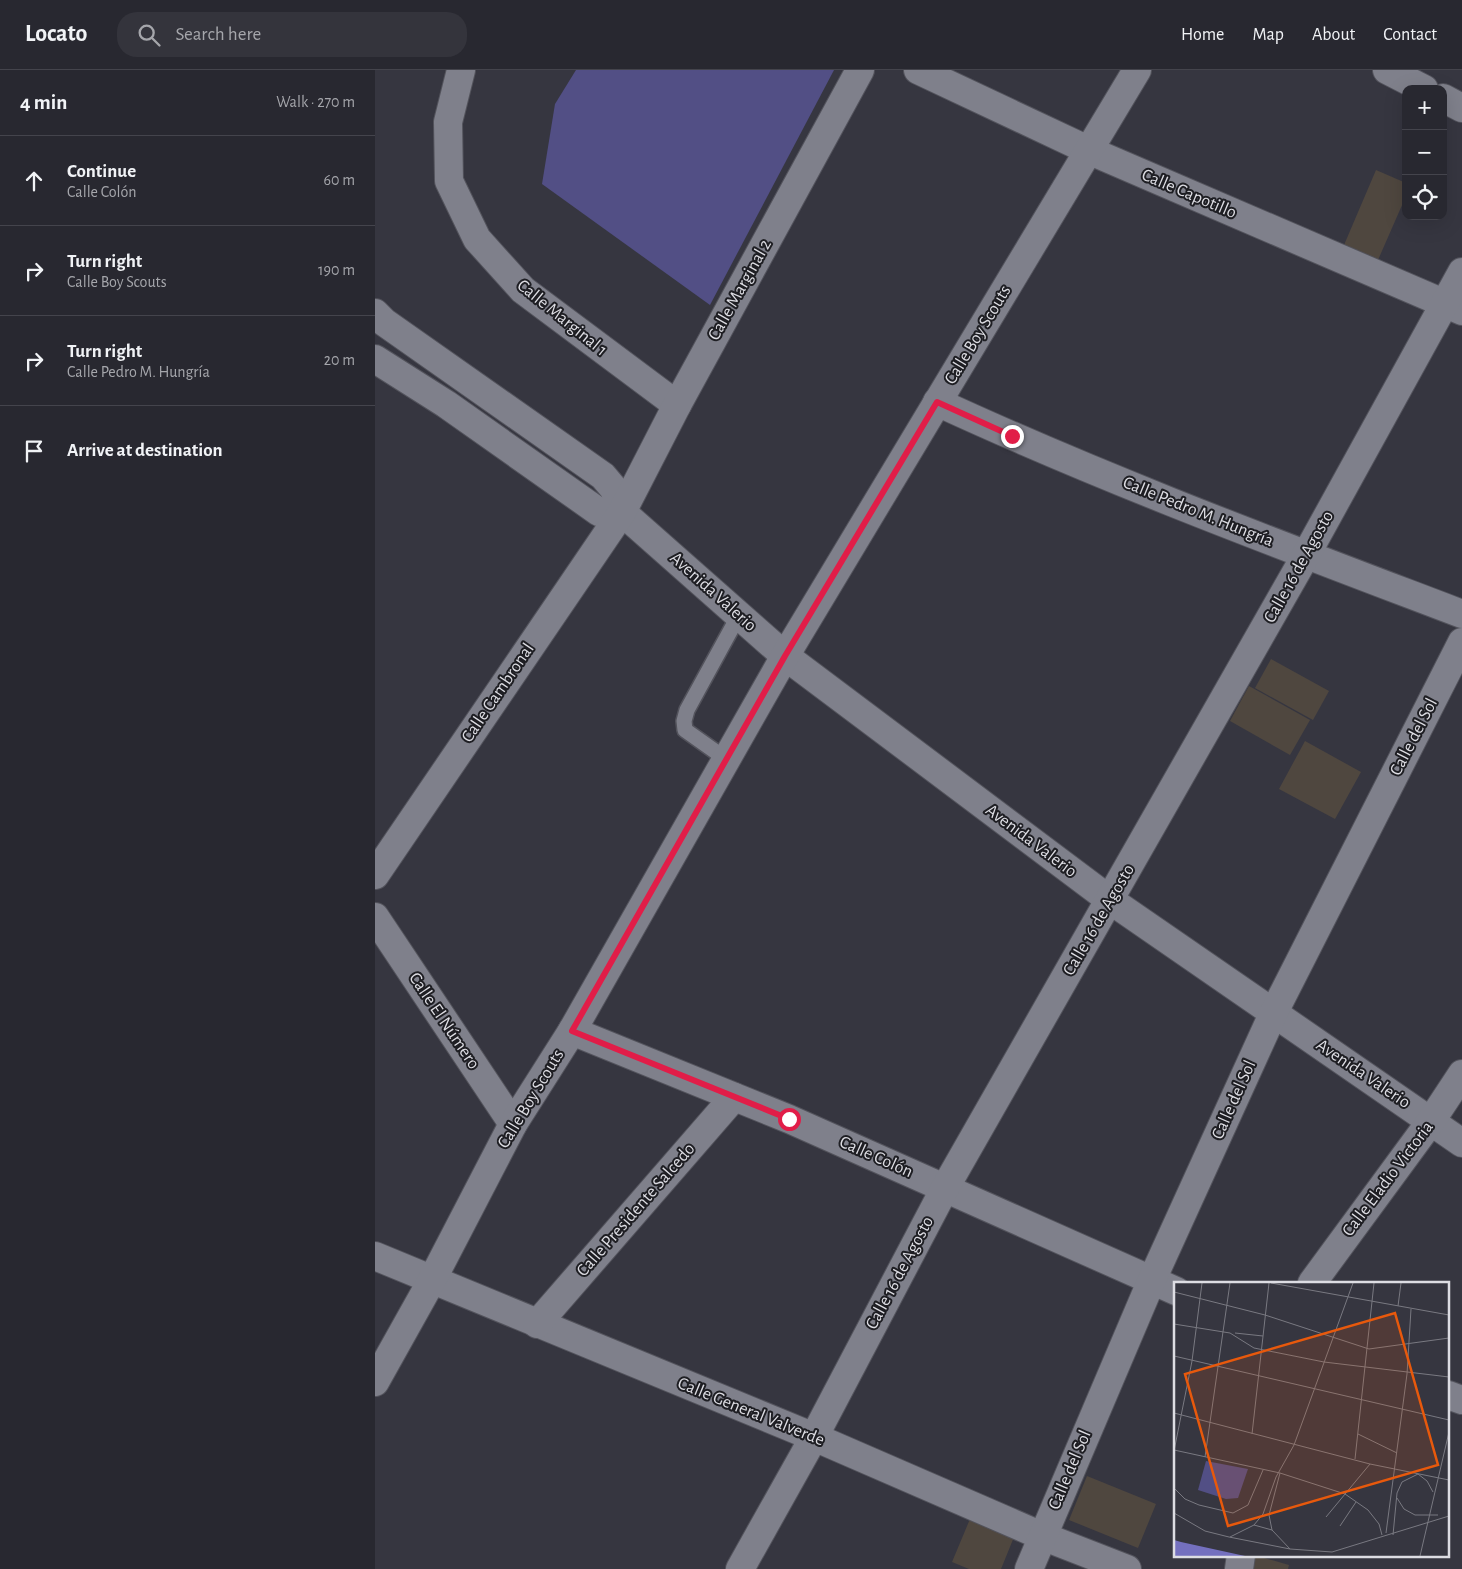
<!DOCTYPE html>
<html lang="en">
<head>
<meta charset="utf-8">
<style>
	body { margin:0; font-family:"Alegreya Sans",sans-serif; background:#34343c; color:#f1f3f6 }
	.controls { position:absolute; right:15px; top:15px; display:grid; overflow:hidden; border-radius:10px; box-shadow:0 5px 20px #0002 }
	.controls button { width:45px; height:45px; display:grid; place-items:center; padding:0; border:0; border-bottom:1px solid #44444c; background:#282830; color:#f1f3f6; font:25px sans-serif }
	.stop { position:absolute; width:15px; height:15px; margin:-11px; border:4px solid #e11d48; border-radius:50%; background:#fff }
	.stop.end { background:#e11d48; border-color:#fff; box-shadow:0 1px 5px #0008 }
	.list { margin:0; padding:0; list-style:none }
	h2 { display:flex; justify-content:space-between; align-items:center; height:65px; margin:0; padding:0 20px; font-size:21px }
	h2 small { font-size:16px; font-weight:400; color:#a5a6ab }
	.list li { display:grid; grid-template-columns:32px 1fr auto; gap:15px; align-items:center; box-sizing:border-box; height:90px; padding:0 20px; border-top:1px solid #44444c }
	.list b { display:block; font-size:19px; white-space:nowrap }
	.list p { margin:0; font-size:16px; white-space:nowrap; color:#a5a6ab }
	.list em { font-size:16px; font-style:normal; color:#a5a6ab }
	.icon { flex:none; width:28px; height:28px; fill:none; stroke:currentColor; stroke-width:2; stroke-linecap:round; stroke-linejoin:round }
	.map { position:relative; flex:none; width:1087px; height:1499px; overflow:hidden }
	header { display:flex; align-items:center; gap:30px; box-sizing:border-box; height:70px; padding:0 25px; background:#282830; border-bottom:1px solid #44444c }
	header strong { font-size:24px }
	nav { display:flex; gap:28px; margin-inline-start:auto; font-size:18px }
	.search { width:350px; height:45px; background:#34343c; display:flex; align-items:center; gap:12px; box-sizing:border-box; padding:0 18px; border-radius:20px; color:#a5a6ab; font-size:19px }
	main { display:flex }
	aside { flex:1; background:#282830 }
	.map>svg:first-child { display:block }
</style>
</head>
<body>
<header>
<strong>Locato</strong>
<div class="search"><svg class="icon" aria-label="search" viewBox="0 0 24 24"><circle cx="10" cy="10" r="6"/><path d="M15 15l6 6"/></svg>Search here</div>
<nav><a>Home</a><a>Map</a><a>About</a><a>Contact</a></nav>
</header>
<main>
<aside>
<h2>4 min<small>Walk · 270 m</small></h2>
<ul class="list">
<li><svg class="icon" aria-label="ahead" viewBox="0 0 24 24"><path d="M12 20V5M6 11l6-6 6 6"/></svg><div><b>Continue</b><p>Calle Colón</p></div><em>60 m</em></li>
<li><svg class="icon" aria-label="right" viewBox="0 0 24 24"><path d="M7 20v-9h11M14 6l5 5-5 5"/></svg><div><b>Turn right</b><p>Calle Boy Scouts</p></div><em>190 m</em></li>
<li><svg class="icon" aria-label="right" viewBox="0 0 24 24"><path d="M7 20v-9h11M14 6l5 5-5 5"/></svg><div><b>Turn right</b><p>Calle Pedro M. Hungría</p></div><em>20 m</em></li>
<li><svg class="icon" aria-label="arrive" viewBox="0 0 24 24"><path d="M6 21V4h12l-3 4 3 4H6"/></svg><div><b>Arrive at destination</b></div></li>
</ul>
</aside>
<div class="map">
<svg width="1087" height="1499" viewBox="0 0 1087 1499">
	<rect width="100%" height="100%" fill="#363640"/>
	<!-- green -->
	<path fill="#524f85" d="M201,0H459L335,235L167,114L180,34Z"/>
	<!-- building -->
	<g fill="#4f473f">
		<path d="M1001,100L1031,113V126L1003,190L969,175Z"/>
		<path d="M896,589L954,621L938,650L880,618Z"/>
		<path d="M874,616L935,650L915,685L855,651Z"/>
		<path d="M930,671L986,702L960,749L904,719Z"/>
		<path d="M712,1406L781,1434L763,1478L694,1450Z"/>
		<path d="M595,1449L639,1467L626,1499H594L577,1492Z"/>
		<path d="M879,1485L914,1495L913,1499H869Z"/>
	</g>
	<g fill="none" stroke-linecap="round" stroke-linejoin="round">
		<defs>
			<path id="lane" d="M351,689L310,660L309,651L312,640L364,545"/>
			<g id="street">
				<path d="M86,0L73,52L74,111L102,169L148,220L302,335"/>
				<path d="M543,0L713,80L1087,241"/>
				<path d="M1012,0L1049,19"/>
				<path d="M1068,28L1087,38"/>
				<path d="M0,243L9,252L228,406L239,419L247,442L410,586L735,830L1087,1073"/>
				<path d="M0,289L71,334L224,442H247"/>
				<path d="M562,332C733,411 911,477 1087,544"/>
				<path d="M0,805L247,442L302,335L485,0"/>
				<path d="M0,847L138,1054"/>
				<path d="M197,961L414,1049L801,1221"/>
				<path d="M0,1186L439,1367L667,1466L752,1499"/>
				<path d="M937,1213L1056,1051L1087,1004"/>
				<path d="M162,1254L359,1027"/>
				<path d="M0,1312L57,1210L138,1054L197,961L410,586L762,0"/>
				<path d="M1073,1325L1087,1330"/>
				<path d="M365,1499L439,1367L570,1118L931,485L1087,202"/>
				<path d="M654,1499L776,1212L898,944L1087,572"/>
				<path d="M864,1499L866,1485"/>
			</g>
		</defs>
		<!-- lane casing -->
		<use href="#lane" stroke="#53535c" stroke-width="18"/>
		<!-- street casing -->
		<use href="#street" stroke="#53535c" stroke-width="30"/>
		<!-- lane -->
		<use href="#lane" stroke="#7f808b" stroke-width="15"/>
		<!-- street -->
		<use href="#street" stroke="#7f808b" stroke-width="28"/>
	</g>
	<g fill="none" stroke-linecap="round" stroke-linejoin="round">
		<!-- route -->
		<path stroke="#e11d48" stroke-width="6" d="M414,1049L197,961L410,586L562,332L637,366"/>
	</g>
	<g text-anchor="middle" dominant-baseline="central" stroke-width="4" stroke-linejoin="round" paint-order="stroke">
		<!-- street labels -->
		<g font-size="18" fill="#dddde3" stroke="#1e1e23">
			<text transform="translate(814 124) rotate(23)">Calle Capotillo</text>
			<text transform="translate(365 220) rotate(-61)">Calle Marginal 2</text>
			<text transform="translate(187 248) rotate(39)">Calle Marginal 1</text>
			<text transform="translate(603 265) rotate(-59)">Calle Boy Scouts</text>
			<text transform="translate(823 442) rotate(22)">Calle Pedro M. Hungría</text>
			<text transform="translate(924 497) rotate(-61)">Calle 16 de Agosto</text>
			<text transform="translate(338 522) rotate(42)">Avenida Valerio</text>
			<text transform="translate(123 623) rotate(-56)">Calle Cambronal</text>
			<text transform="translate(1039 667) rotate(-63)">Calle del Sol</text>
			<text transform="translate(656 771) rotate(37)">Avenida Valerio</text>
			<text transform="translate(724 850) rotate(-60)">Calle 16 de Agosto</text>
			<text transform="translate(69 951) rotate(56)">Calle El Número</text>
			<text transform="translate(988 1004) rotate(34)">Avenida Valerio</text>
			<text transform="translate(156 1029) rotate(-59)">Calle Boy Scouts</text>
			<text transform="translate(859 1030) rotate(-66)">Calle del Sol</text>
			<text transform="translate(501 1087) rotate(24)">Calle Colón</text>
			<text transform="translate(1013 1109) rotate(-53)">Calle Eladio Victoria</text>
			<text transform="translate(261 1140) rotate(-49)">Calle Presidente Salcedo</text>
			<text transform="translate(525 1203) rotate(-62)">Calle 16 de Agosto</text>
			<text transform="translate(376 1342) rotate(22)">Calle General Valverde</text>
			<text transform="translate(695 1400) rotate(-67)">Calle del Sol</text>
		</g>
	</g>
	<!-- overview -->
	<g transform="translate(799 1212)">
		<rect width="275" height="275" fill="#363640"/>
		<path d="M32,179L74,187L64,216L52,217L24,208Z" fill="#524f85"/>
		<path d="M0,258L7,260L71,274H0Z" fill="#7470bf"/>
		<path fill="none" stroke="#797981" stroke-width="1" d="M97,1L275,33M0,10L91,33L195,67L275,56M224,24L227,1M0,42L56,51L80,66L150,80L275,95M61,51L89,54M0,74L275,138M0,131L196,182L275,198M78,152L95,1M184,152L223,171M0,168L106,191L171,212L194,228L205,242L208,253M0,169L18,79L28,1M31,175L56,1M181,177L200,1M106,191L95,233L98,248L116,267M0,206L11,217L25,223L59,231L74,223L89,188M223,216L230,227L241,233H264M0,231L31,249L55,255L116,267L158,270L275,234M152,235L196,182M80,243L98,248M166,244L182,220M212,251L233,92L237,27M219,253L223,211L228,200L244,192L253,199L259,210M56,255L80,243L89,232L102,195L120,163L179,1M246,274L275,150"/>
		<path fill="#e8590c" fill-opacity="0.15" stroke="#e8590c" stroke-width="2.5" d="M221,31L264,183L54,244L11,92Z"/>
		<rect width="275" height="275" fill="none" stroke="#dddde3" stroke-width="2.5"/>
	</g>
</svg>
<div class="controls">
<button>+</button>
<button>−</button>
<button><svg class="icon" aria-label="locate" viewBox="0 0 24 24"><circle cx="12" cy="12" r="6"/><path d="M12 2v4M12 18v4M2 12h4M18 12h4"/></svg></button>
</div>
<div class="stop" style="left:414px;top:1049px"></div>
<div class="stop end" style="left:637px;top:366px"></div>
</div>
</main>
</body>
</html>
